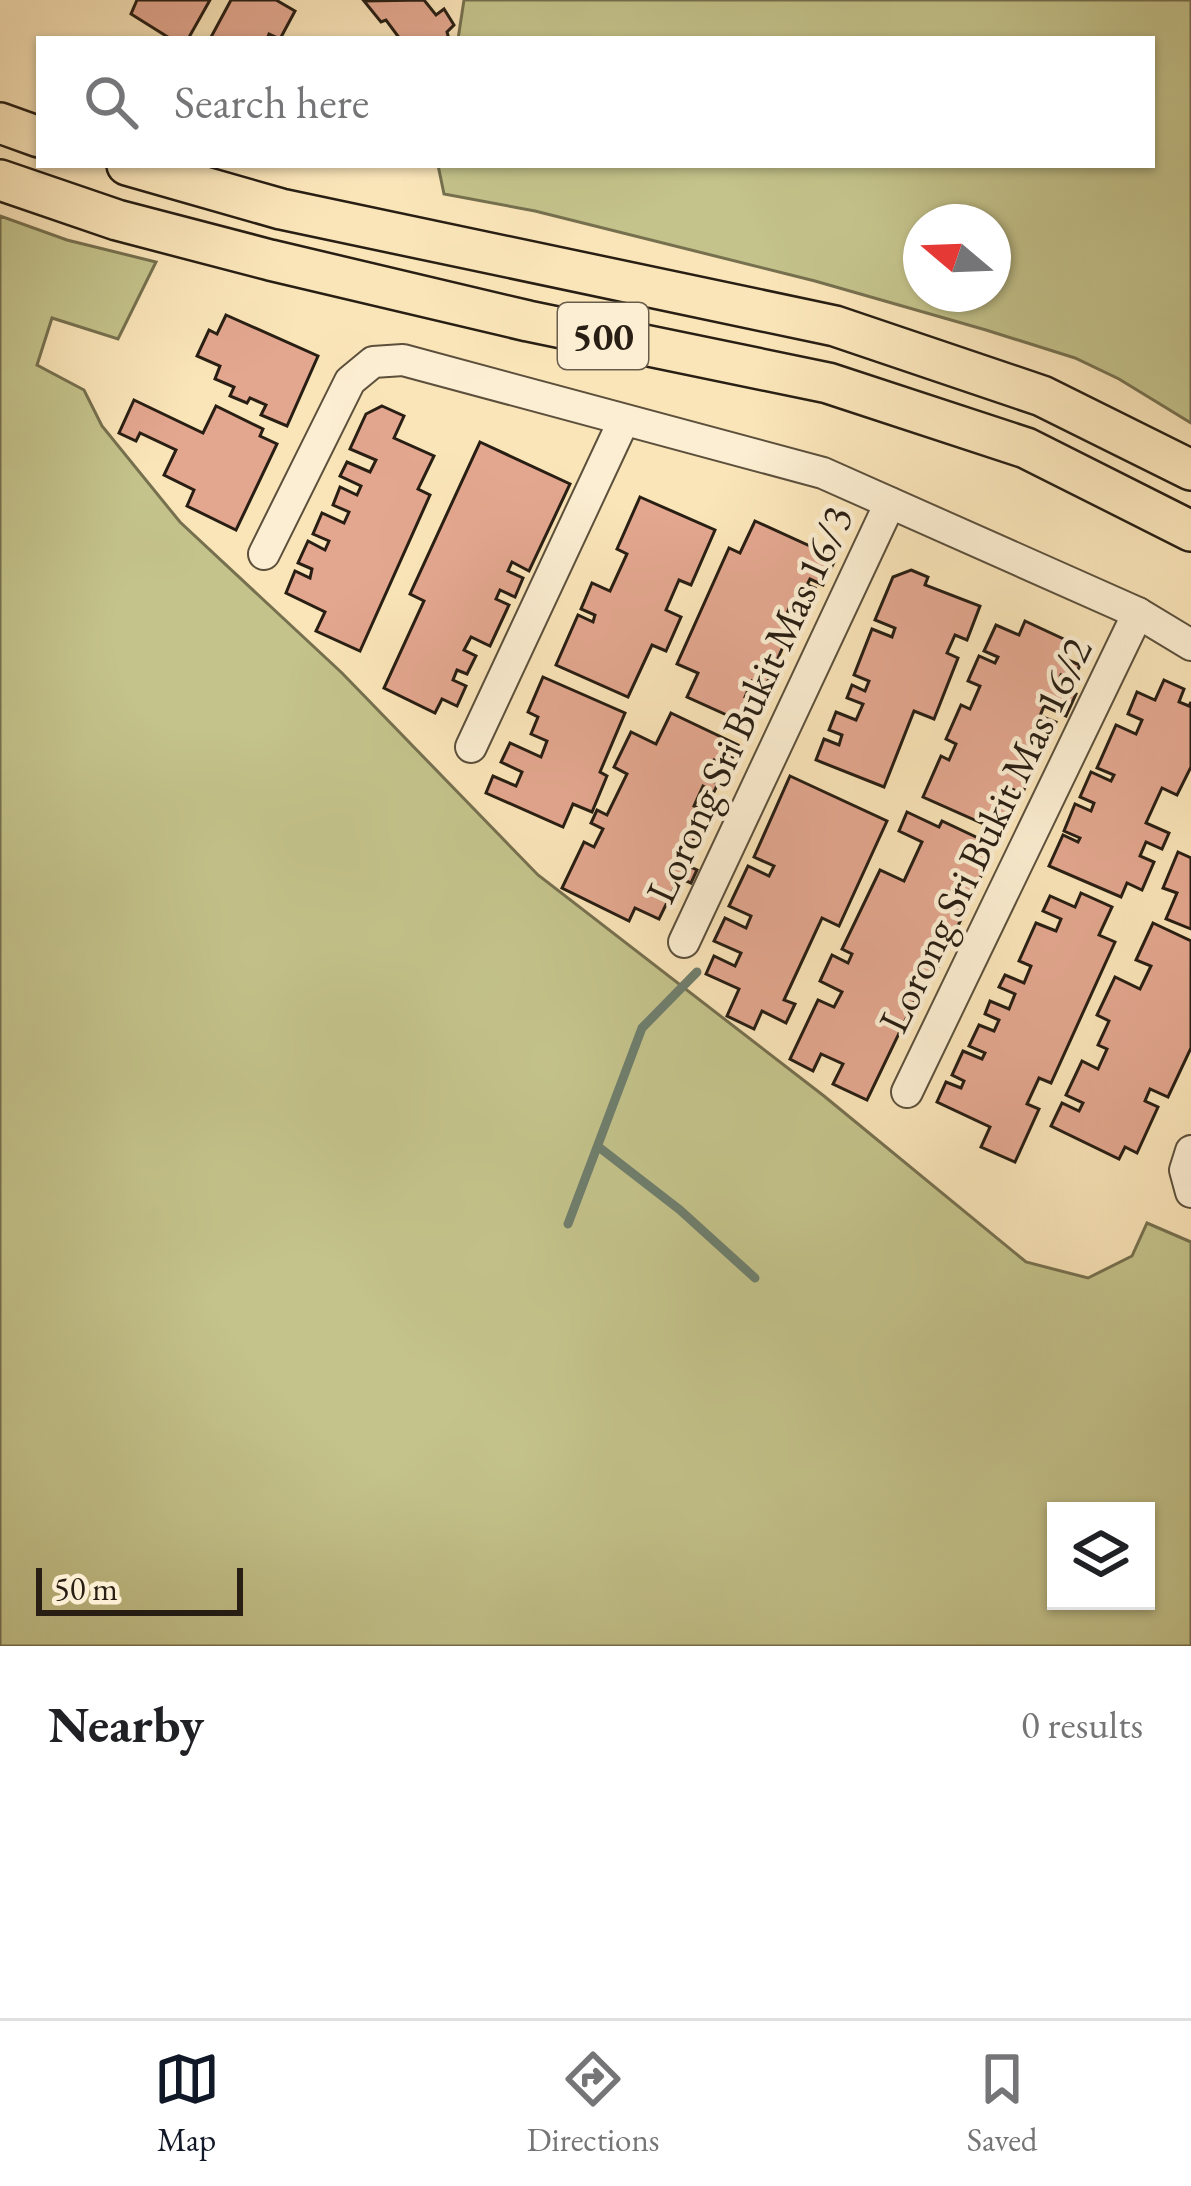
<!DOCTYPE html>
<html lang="en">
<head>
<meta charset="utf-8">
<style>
	body { margin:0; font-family:"EB Garamond",serif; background:#f2f2f2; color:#202124 }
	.controls { position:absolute; right:36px; bottom:36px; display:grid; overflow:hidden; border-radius:0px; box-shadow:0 3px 9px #0004 }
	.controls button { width:108px; height:108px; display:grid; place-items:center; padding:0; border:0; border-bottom:3px solid #e0e0e0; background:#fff; color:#202124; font:60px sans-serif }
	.compass { position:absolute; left:903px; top:204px; width:108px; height:108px; border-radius:50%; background:#fff; box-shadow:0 3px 9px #0004; rotate:289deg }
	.scale { position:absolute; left:36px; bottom:30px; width:207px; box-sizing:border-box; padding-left:12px; border:6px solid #281e13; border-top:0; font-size:33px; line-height:42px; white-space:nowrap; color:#281e13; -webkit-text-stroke:9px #fceed2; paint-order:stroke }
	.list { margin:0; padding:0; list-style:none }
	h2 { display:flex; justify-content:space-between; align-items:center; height:156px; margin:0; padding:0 48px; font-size:51px }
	h2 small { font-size:39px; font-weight:400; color:#757577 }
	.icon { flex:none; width:66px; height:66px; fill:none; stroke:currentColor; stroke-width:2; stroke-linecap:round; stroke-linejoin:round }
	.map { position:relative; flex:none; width:1191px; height:1646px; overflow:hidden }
	.search { position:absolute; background:#fff; box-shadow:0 3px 9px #0004; left:36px; right:36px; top:36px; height:132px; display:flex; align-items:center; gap:30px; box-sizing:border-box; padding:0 42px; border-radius:0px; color:#757577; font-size:45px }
	.sheet { height:372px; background:#fff }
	nav { display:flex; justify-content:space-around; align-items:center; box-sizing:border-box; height:168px; border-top:3px solid #e0e0e0; background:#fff; font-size:33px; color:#757577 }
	nav a { display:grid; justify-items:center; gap:6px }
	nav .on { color:#111827 }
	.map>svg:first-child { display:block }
</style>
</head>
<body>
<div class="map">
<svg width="1191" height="1646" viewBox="0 0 1191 1646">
	<rect width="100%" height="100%" fill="#fae5b9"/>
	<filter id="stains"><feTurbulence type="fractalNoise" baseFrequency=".00167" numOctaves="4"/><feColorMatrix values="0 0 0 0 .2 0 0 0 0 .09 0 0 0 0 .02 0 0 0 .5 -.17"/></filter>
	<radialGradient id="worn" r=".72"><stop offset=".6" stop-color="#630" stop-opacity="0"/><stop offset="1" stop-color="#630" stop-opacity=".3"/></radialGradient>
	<!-- green -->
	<g fill="#c4c38b" stroke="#76704f" stroke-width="3" fill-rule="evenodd">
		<path d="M464,0H1191V423L1119,379L1075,358L986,330L815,281L535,211L444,194L438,165H1152V39H458ZM921,222H993V294H921Z"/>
		<path d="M0,216L67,240L156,262L118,339L52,318L37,365L84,390L102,426L180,522L342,673L538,875L824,1096L1026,1262L1088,1278L1132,1256L1147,1223L1191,1242V1646H0ZM1146,1511V1601H1056V1511Z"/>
	</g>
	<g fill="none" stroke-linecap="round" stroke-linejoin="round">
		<!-- stream -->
		<g stroke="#6f7f6e" stroke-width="9">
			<path d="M600,1148L680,1210L755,1278"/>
			<path d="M568,1224L642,1028L697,972"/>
		</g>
	</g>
	<!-- building -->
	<g fill="#e3a78f" stroke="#281e13" stroke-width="3">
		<path d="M137,0H210L188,39H171L131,14Z"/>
		<path d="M231,0H276L295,11L280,39L269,34L267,39H210Z"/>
		<path d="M424,0L436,15L444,9L454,25L447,32L449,39H400L386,20L381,22L364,1Z"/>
		<path d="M226,315L318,356L287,426L261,415L266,405L250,398L247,403L230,396L234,387L215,379L220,366L197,356L209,330L217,334Z"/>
		<path d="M134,400L203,433L216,406L263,429L260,436L277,444L236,530L187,506L194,490L164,475L176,450L140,433L136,441L119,433Z"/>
		<path d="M382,406L404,416L394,438L434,456L418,489L430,495L360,651L316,631L325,612L286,593L295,571L310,578L312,569L298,563L308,541L325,550L329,541L313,534L322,513L344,523L349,512L333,505L340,487L357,495L361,486L340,476L347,462L370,472L376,460L350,449L366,414Z"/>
		<path d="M480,442L570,484L529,571L512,562L508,571L523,578L515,597L500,590L496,599L509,605L490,646L471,637L464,650L476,656L467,674L457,670L453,680L466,686L457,706L442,699L435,713L384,688L424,601L410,594Z"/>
		<path d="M640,497L715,530L691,585L679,580L666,610L681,617L666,651L652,645L628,697L556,665L578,615L593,622L595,615L581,609L592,583L610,591L627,554L617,549Z"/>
		<path d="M755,521L836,558L823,585L810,579L807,585L815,588L807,607L792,601L786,616L795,620L765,687L752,681L745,697L759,703L749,725L687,697L698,673L677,664L729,548L740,553Z"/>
		<path d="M911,570L928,577L925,585L980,606L967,640L955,635L947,653L958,658L934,719L914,711L884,787L816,760L824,739L839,745L842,735L829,730L836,712L856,720L863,704L847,698L852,685L865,691L869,681L854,675L872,629L892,637L895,628L875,620L893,577Z"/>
		<path d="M1025,621L1070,642L1063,658L1080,665L1073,680L1061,675L1057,685L1076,694L1066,716L1044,706L1040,716L1056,722L1048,740L1034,734L1029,745L1042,751L1022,794L1008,787L1004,794L1019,801L1004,833L923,797L941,756L949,760L956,744L946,739L961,705L970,709L980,686L968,681L979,656L995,663L998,657L984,651L996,625L1019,635Z"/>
		<path d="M543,677L625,713L600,772L607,776L592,812L573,804L563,827L486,793L493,776L516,786L522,772L501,762L510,743L541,757L547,741L531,734L538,717L528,712Z"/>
		<path d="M1164,680L1184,689L1179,702L1189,706L1191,702V767L1177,795L1162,788L1146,823L1169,833L1162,849L1146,842L1140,856L1154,862L1142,890L1127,883L1121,897L1049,866L1063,835L1078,842L1080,838L1064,831L1075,804L1091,811L1094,803L1080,797L1091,772L1111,781L1114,775L1097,768L1116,725L1136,734L1142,720L1128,714L1137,692L1155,700Z"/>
		<path d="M671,713L738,745L728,767L714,760L706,778L718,783L714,792L703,786L694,806L707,812L682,863L697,870L691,883L679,878L659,919L635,908L629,921L562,888L584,842L594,847L603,829L591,823L597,810L607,815L627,774L614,767L631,732L656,744Z"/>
		<path d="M790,776L887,821L839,926L822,918L784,1000L795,1004L786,1023L762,1011L754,1029L727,1016L739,989L706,974L714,956L735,966L741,953L714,941L725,918L746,928L751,916L729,906L748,866L769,876L774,866L754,857Z"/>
		<path d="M907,812L939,827L942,821L978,838L975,845L992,854L970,899L960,894L956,902L967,907L933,978L919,971L908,994L916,998L867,1100L833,1084L843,1064L821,1054L813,1071L790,1059L818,1000L834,1007L842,992L820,981L832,955L848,963L852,954L842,949L880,870L904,881L922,842L899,831Z"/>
		<path d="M1178,852L1191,858V929L1166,919L1177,893L1163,888Z"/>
		<path d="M1081,893L1112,907L1099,935L1115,942L1051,1083L1039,1078L1027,1104L1039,1109L1015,1162L981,1147L990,1127L937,1102L946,1082L961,1088L964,1081L952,1075L963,1051L982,1059L985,1053L969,1046L979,1025L994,1031L999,1020L985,1014L990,1001L1009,1009L1015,994L999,987L1005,975L1024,983L1031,966L1019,961L1036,923L1056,931L1061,919L1043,911L1050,896L1075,907Z"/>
		<path d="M1153,923L1191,941V1048L1168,1097L1150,1089L1145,1101L1158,1107L1137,1153L1125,1147L1119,1159L1051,1126L1062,1103L1079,1111L1083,1103L1066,1095L1082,1061L1098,1069L1107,1049L1098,1045L1109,1021L1097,1015L1115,977L1140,989L1151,966L1136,960Z"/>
	</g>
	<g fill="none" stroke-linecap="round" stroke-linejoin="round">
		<defs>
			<g id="minor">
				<path d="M264,554L350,381L373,362L403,360L823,473L1138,613L1191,645"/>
				<path d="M471,747L623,422"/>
				<path d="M684,942L890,503"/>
				<path d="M907,1092L1138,613"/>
				<path d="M1191,1151L1185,1170L1191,1192"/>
			</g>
			<g id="major">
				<path d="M0,123L39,137"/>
				<path d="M127,165L281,209L835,326L1042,396L1191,470"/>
				<path d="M0,180L117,220L270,260L528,321L828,383L1026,448L1191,531"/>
			</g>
		</defs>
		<!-- minor casing -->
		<use href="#minor" stroke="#5c503c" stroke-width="34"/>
		<!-- major casing -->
		<use href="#major" stroke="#281e13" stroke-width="44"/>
		<!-- minor -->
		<use href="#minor" stroke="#fceed2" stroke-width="30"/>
		<!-- major -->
		<use href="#major" stroke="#fae5b9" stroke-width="39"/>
	</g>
	<g text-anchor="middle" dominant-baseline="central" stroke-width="9" stroke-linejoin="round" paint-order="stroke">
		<!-- shield labels -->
		<rect fill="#fceed2" stroke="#685c4c" stroke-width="3" x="558" y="303" width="90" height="66" rx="9"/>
		<g font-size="39" font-weight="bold" fill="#281e13">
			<text x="603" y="336">500</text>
		</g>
		<!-- street labels -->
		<g font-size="42" fill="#281e13" stroke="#fceed2">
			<text transform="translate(749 704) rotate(-65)">Lorong Sri Bukit Mas 16/3</text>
			<text transform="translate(985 835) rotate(-64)">Lorong Sri Bukit Mas 16/2</text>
		</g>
	</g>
	<rect width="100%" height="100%" filter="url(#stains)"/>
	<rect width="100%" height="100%" fill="url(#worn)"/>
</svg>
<div class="controls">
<button><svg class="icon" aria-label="layers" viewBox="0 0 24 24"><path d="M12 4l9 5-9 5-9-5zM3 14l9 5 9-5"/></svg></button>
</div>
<svg class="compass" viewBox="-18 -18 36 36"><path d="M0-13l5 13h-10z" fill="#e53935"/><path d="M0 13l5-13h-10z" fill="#757577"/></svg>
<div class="scale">50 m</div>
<div class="search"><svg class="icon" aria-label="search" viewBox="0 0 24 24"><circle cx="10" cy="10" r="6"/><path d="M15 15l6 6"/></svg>Search here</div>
</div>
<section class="sheet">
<h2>Nearby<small>0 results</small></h2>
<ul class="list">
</ul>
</section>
<nav>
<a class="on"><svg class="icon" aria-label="map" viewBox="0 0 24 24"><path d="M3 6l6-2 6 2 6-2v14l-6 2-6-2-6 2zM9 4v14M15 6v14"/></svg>Map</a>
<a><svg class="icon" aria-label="directions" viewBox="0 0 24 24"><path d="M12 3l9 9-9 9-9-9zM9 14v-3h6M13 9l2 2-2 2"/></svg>Directions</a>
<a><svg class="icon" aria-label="saved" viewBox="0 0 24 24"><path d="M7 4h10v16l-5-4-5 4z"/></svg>Saved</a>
</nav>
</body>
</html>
